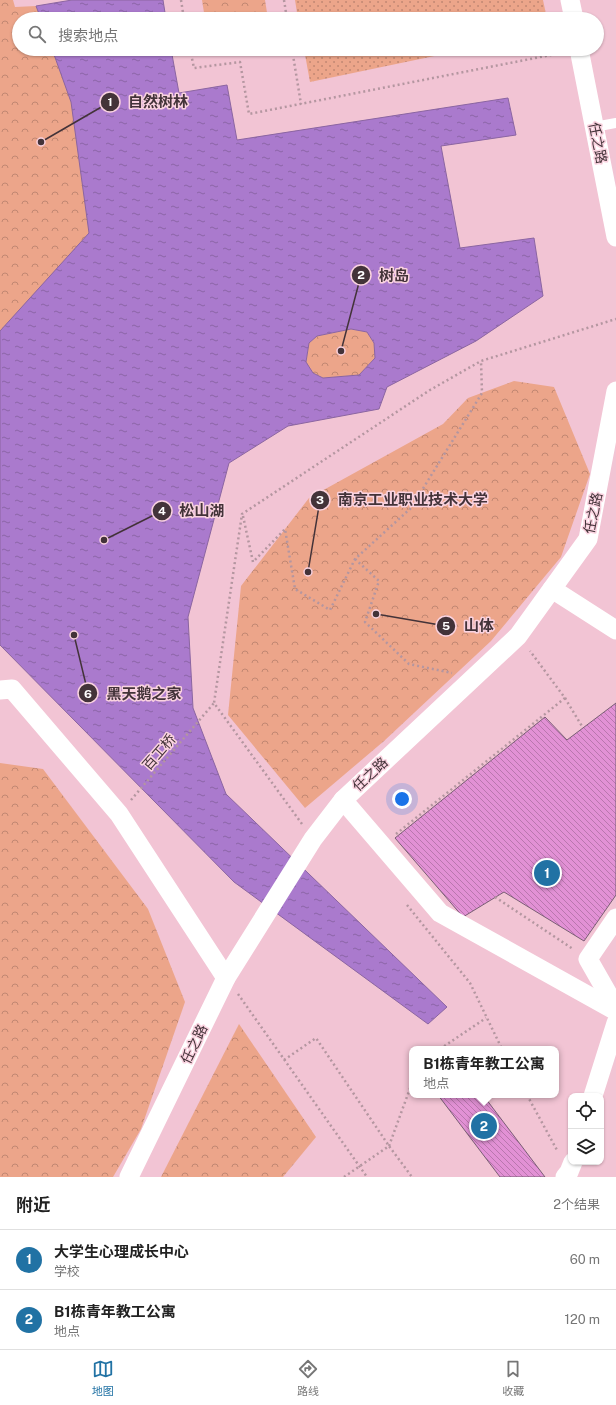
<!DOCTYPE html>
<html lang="zh">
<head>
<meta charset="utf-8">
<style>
	body { margin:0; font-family:"Public Sans","Noto Sans SC",sans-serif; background:#f2f2f2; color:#222 }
	.controls { position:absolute; right:12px; bottom:12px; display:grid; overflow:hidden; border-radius:8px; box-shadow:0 1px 3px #0004 }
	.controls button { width:36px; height:36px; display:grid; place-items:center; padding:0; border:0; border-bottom:1px solid #e0e0e0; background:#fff; color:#222; font:20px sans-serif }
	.you { position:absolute; left:402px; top:799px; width:14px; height:14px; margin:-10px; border:3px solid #fff; border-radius:50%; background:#1a73e8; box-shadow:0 0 0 6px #1a73e833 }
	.badge { display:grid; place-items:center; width:26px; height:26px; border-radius:50%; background:#2172a4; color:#fff; font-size:13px; font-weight:700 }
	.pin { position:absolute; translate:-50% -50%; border:2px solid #fff; box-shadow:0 1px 4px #0006 }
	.popup { position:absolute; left:409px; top:1046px; width:150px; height:52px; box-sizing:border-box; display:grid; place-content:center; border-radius:8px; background:#fff; filter:drop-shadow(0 1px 3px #0005); font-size:13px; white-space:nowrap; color:#767676 }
	.popup b { font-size:15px; color:#222 }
	.popup::after { content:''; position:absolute; left:50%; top:100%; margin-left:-8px; border:8px solid transparent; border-top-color:#fff }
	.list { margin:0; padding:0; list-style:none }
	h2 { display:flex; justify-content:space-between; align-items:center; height:52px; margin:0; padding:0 16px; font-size:17px }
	h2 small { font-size:13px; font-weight:400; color:#767676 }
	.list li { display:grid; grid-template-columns:26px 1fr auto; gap:12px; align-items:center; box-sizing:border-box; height:60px; padding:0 16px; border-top:1px solid #e0e0e0 }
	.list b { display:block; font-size:15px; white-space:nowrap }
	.list p { margin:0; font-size:13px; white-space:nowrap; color:#767676 }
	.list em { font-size:13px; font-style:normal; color:#767676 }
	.icon { flex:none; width:22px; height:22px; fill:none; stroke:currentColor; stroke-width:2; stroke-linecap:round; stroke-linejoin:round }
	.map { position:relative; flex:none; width:616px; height:1177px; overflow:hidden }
	.search { position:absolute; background:#fff; box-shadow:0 1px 3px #0004; left:12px; right:12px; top:12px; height:44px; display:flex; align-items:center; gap:10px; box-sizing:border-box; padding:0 14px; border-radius:22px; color:#767676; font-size:15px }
	.sheet { height:172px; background:#fff }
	nav { display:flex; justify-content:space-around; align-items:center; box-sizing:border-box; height:56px; border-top:1px solid #e0e0e0; background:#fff; font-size:11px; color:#767676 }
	nav a { display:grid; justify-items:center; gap:2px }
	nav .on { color:#2172a4 }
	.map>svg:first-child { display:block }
</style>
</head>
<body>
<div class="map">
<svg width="616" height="1177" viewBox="0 0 616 1177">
	<defs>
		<pattern id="forest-crowns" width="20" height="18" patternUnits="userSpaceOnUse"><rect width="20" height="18" fill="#eca58a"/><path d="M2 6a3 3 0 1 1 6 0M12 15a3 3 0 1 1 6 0" fill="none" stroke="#c18772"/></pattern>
		<pattern id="garden-dots" width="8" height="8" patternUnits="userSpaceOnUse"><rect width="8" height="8" fill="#eca58a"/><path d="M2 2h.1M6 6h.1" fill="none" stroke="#c18772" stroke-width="1.8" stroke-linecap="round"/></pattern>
		<pattern id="water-ripples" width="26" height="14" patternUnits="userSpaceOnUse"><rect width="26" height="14" fill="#aa7acd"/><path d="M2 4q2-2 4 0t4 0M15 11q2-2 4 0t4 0" fill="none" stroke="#8c65a7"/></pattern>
		<pattern id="building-back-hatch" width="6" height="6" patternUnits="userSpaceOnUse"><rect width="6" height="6" fill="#e291d5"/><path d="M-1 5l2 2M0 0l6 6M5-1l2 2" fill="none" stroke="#b977ae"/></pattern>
	</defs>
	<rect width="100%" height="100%" fill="#fad3e0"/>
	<!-- built -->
	<path fill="#f2c4d4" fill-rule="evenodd" d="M0,0H616V1177H0ZM19,19H597V49H19ZM412,1049H556V1095H412ZM571,1096H601V1162H571Z"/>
	<!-- forest -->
	<g fill="url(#forest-crowns)">
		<path d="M0,0H13L15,7L36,6L42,19H19V49H55L61,63L93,181L89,233L52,279L0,331Z"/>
		<path d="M202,0H265L268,19H205Z"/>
		<path d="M351,329L367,332L374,343L375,358L359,375L323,378L313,373L306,362L309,343L317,336Z"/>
		<path d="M514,381L554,387L590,474L561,557L491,641L384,741L305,808L228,715L241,586L309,498L443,424L468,398Z"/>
		<path d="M0,763L43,769L148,909L185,1002L141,1129L113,1177H0Z"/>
		<path d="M239,1024L316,1137L283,1177H161Z"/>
	</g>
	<!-- garden -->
	<g fill="url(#garden-dots)">
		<path d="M295,0H543L547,19H298Z"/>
		<path d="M304,49H468L310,82Z"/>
	</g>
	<!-- water -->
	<g fill="url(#water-ripples)" stroke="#8b65a1" fill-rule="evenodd">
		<path d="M72,0H163L166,19H41L36,6Z"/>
		<path d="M52,49H171L179,93L227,85L237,140L508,98L516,135L441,146L460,248L534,238L543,296L476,341L387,387L379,409L288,426L229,463L188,617L193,708L226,794L447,1007L428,1024L234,882L0,645V331L89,233L71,102ZM351,329L367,332L374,343L375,358L359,375L323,378L313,373L306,362L309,343L317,336Z"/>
	</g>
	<!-- building -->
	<g fill="url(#building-back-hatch)" stroke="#795e74">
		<path d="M616,703V895L584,941L504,892L463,917L395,838L545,717L567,740Z"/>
		<path d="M438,1095H483L545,1177H500Z"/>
	</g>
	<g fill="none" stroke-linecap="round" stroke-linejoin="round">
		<!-- path -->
		<g stroke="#b496a0" stroke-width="2.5" stroke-dasharray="2 3" stroke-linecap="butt">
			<path d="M181,0L184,19"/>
			<path d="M284,0L287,19"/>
			<path d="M190,49L194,68L240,62L249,114L561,53"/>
			<path d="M292,49L301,104"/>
			<path d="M243,516L253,562L285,529L295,589L330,610L355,559L411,508L482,393L481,361"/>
			<path d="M355,559L379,581L365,622L409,664L452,673"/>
			<path d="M565,698L583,728"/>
			<path d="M131,800L214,703"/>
			<path d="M302,824L214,703L242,514L430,390L481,361L616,319"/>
			<path d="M396,834L565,698L530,651"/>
			<path d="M495,897L573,949"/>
			<path d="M407,905L470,983L502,1049"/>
			<path d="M238,994L367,1177"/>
			<path d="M440,1049L486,1018"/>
			<path d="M284,1060L316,1038L389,1146"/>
			<path d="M527,1095L558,1152"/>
			<path d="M389,1146L412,1083"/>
			<path d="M344,1177L389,1146L412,1177"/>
		</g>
		<!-- service -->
		<path stroke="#fff" stroke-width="10" d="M594,127L616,123"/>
		<!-- minor -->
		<g stroke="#fff" stroke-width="19">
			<path d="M570,0L574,19"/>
			<path d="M579,49L616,237"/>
			<path d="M552,589L616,630"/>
			<path d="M0,690L12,689L119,814L226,978"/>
			<path d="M343,800L440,913L616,1011"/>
			<path d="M616,918L588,959L616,1008"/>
			<path d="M593,1096L616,1023"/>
			<path d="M129,1177L226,978L313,839L343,800L518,636L588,539L616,391"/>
			<path d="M565,1177L569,1172L573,1162"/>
		</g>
	</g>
	<g text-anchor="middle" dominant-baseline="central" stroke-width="3" stroke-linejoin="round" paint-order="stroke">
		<!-- street labels -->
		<g font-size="14" fill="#433339" stroke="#fad3e0">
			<text transform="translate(598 143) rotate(79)">任之路</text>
			<text transform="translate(593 513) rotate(-78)">任之路</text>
			<text transform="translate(159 752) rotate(-49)">百工桥</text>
			<text transform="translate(370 774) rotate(-43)">任之路</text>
			<text transform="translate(194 1044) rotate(-64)">任之路</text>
		</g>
	</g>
	<!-- callouts -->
	<path fill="none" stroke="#433339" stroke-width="1.5" d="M41 142L110 102M341 351L361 275M308 572L320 500M104 540L162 511M376 614L446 626M74 635L88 693"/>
	<g fill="#433339" stroke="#fad3e0" stroke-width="1.5">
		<circle cx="41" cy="142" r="4"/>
		<circle cx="341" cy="351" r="4"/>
		<circle cx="308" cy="572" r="4"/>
		<circle cx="104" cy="540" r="4"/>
		<circle cx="376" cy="614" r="4"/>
		<circle cx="74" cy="635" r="4"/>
		<circle cx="110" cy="102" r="10"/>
		<circle cx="361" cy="275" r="10"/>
		<circle cx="320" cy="500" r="10"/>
		<circle cx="162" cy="511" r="10"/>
		<circle cx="446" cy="626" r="10"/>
		<circle cx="88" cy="693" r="10"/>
	</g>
	<g font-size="12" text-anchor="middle" font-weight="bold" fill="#fff">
		<text x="110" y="106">1</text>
		<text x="361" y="279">2</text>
		<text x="320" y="504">3</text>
		<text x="162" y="515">4</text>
		<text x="446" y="630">5</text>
		<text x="88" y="698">6</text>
	</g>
	<g font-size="15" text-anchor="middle" font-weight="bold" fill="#433339" stroke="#fad3e0" stroke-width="3" stroke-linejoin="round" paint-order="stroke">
		<text x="158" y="107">自然树林</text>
		<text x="394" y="281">树岛</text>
		<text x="413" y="505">南京工业职业技术大学</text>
		<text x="202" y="516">松山湖</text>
		<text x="479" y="631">山体</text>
		<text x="144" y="699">黑天鹅之家</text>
	</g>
</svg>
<div class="controls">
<button><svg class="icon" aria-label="locate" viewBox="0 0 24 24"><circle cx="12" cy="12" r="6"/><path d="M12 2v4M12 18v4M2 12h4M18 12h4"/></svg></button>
<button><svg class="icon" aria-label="layers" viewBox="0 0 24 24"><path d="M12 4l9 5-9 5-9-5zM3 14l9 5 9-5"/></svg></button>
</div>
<div class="you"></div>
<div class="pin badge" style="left:547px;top:873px">1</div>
<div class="pin badge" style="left:484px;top:1126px">2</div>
<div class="popup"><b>B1栋青年教工公寓</b>地点</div>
<div class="search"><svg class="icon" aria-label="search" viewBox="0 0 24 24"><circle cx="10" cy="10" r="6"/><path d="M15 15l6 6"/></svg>搜索地点</div>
</div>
<section class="sheet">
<h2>附近<small>2个结果</small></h2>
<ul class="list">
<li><span class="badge">1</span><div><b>大学生心理成长中心</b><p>学校</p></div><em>60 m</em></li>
<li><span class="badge">2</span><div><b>B1栋青年教工公寓</b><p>地点</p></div><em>120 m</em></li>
</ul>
</section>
<nav>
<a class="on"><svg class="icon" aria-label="map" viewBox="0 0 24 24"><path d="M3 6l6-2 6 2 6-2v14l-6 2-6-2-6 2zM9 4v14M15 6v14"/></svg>地图</a>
<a><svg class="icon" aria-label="directions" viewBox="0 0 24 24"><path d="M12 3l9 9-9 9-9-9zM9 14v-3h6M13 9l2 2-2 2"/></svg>路线</a>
<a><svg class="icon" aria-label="saved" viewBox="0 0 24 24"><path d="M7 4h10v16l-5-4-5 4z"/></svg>收藏</a>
</nav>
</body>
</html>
